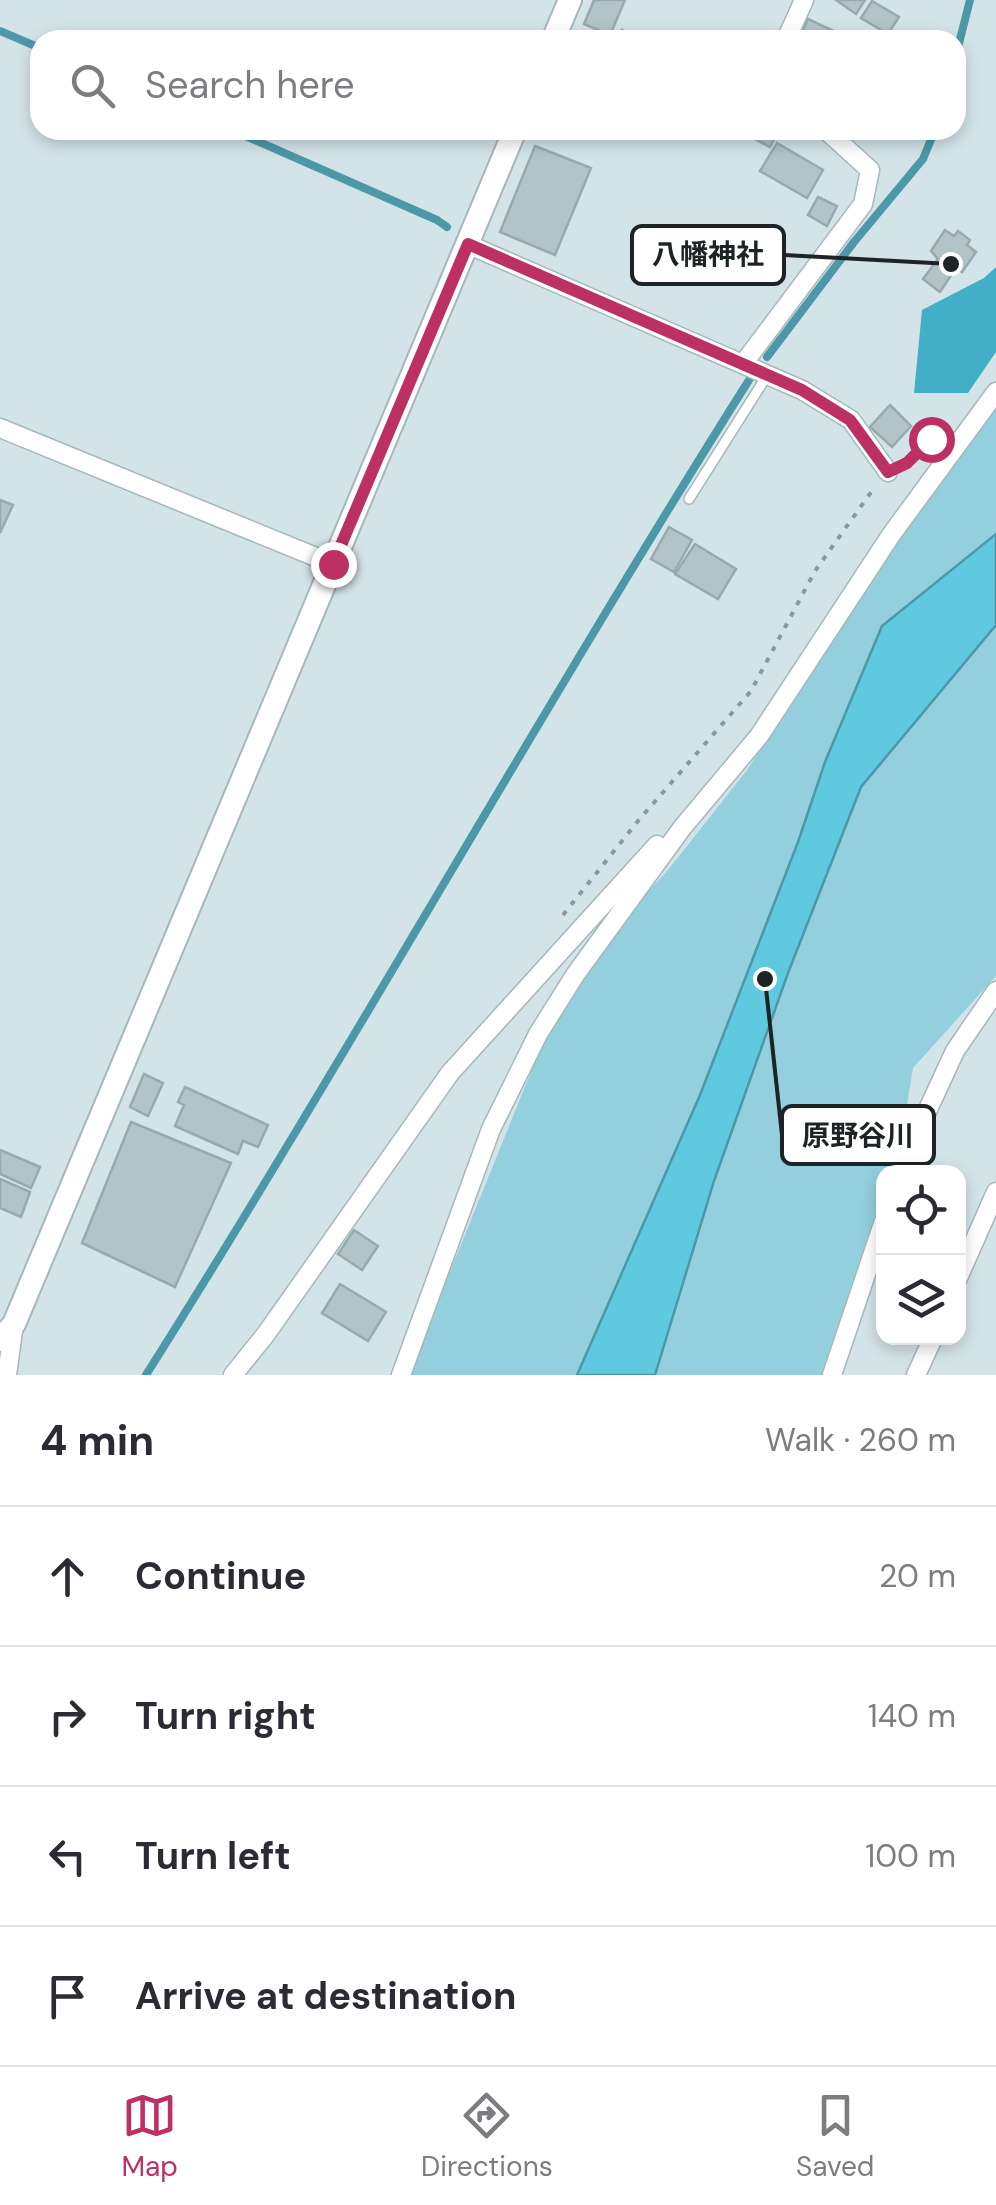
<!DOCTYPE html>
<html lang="en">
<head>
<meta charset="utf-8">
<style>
	body { margin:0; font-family:"DM Sans","Noto Sans JP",sans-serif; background:#f2f2f3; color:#2b2b33 }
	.controls { position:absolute; right:30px; bottom:30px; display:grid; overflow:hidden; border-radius:20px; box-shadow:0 5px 15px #0003 }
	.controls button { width:90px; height:90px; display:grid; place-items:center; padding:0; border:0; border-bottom:2px solid #e1e1e2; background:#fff; color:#2b2b33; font:50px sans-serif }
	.stop { position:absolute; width:30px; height:30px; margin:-22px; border:8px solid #bd3063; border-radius:50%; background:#fff }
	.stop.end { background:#bd3063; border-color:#fff; box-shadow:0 2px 10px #0008 }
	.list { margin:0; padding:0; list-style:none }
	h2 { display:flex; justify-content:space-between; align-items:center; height:130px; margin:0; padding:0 40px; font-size:42px }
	h2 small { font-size:32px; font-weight:400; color:#7c7c81 }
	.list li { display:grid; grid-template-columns:65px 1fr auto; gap:30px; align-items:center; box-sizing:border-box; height:140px; padding:0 40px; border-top:2px solid #e1e1e2 }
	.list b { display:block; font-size:38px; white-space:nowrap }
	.list em { font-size:32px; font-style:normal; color:#7c7c81 }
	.icon { flex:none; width:55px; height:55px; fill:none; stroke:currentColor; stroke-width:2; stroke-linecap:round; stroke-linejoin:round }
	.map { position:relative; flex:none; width:996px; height:1375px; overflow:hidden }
	.search { position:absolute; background:#fff; box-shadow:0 5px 15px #0003; left:30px; right:30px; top:30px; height:110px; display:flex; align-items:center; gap:25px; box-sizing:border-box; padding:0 35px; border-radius:30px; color:#7c7c81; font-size:38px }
	.sheet { height:690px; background:#fff }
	nav { display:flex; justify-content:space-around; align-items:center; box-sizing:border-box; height:140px; border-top:2px solid #e1e1e2; background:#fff; font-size:28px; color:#7c7c81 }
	nav a { display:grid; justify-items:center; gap:5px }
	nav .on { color:#bd3063 }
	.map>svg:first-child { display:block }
</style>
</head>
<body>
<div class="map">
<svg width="996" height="1375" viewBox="0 0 996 1375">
	<rect width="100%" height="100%" fill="#d3e4e9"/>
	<!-- green -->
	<path fill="#94cfdd" d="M996,400V976L913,1068L896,1172H884L883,1215L829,1375H404L458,1252L537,1057L589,956L668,870L747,770L895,541Z"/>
	<!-- forest -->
	<path fill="#42afc6" d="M996,267V352L968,393H914L922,310L984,278Z"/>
	<!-- water -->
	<path fill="#5fc9df" stroke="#4c98a8" stroke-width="2.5" d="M996,534V625L861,787L788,973L714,1181L655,1375H577L700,1095L798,842L825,762L882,626Z"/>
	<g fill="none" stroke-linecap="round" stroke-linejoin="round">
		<!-- stream -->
		<g stroke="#4c98a8" stroke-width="8">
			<path d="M0,31L40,48"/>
			<path d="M956,55L970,0"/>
			<path d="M232,130L437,220L447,227"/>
			<path d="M767,357L854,242L923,159L935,130"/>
			<path d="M146,1375C353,1047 542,708 749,380"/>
		</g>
	</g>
	<!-- building -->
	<g fill="#b2c4c8" stroke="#99aaae" stroke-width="2.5">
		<path d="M594,0H625L610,35L584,24Z"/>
		<path d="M836,0H865L856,14Z"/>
		<path d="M872,1L899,17L888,34L861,18Z"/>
		<path d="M808,19L834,31L830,40H799Z"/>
		<path d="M622,30L643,40H618Z"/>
		<path d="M757,130H779L770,147L753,138Z"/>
		<path d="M777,143L823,170L807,198L760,171Z"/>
		<path d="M535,146L591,168L555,255L500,232Z"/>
		<path d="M818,197L837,206L827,226L808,215Z"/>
		<path d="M945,230L954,236L958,231L970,240L967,245L976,252L962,272L956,268L940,292L923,279L938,259L931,251Z"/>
		<path d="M890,405L911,426L892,447L870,427Z"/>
		<path d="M0,500L13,505L0,533Z"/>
		<path d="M669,527L692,540L674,572L651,559Z"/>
		<path d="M695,544L736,569L718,599L675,574Z"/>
		<path d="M144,1074L163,1083L148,1116L130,1107Z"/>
		<path d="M185,1087L268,1125L258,1147L243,1141L238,1154L175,1126L184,1105L178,1102Z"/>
		<path d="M131,1122L231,1163L175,1287L82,1243Z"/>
		<path d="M0,1150L40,1167L31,1188L0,1174Z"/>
		<path d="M0,1179L30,1192L21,1217L0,1208Z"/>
		<path d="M354,1230L378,1246L362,1270L338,1254Z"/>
		<path d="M340,1284L386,1312L368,1341L322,1313Z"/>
	</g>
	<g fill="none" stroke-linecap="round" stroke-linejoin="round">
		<defs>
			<path id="service" d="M689,499L768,374"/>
			<g id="minor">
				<path d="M786,40L804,0"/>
				<path d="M467,244L802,390L851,420L888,472"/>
				<path d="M743,364L863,204L870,170L826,130"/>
				<path d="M0,428L333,564"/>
				<path d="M899,1172L955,1051L996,991"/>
				<path d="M958,1278L996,1192"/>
				<path d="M7,1375L14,1324"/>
				<path d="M233,1375L266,1334L450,1073L657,845"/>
				<path d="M401,1375L491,1129L538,1034L575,975L682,828L759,736L891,535L996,392"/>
				<path d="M832,1375L884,1221"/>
				<path d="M916,1375L933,1338"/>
			</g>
			<g id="tertiary">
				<path d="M553,40L570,0"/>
				<path d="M0,1340L14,1324L515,130"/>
			</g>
		</defs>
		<!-- service casing -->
		<use href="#service" stroke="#a6b7bb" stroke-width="12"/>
		<!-- minor casing -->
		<use href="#minor" stroke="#a6b7bb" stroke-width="21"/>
		<!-- tertiary casing -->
		<use href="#tertiary" stroke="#a6b7bb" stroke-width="26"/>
		<!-- path -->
		<g stroke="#8a979b" stroke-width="4" stroke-dasharray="5 8" stroke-linecap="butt">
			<path d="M904,464L941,430"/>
			<path d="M563,915L638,821L751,691L815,571L874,488"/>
		</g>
		<!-- service -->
		<use href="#service" stroke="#fff" stroke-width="9"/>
		<!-- minor -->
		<use href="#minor" stroke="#fff" stroke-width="18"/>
		<!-- tertiary -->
		<use href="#tertiary" stroke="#fff" stroke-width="22"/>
	</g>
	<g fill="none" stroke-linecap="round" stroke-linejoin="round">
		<!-- route -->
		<path stroke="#bd3063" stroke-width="12" d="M333,564L468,244L802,390L850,420L888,472L907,463L931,439"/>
	</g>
	<!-- callouts -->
	<path fill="none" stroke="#1e2426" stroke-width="4" d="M951 264L784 255M765 979L782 1135"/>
	<g fill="#1e2426" stroke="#fff" stroke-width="4">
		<circle cx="951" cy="264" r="10"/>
		<circle cx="765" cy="979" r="10"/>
	</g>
	<g fill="#fff" stroke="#1e2426" stroke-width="4">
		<rect x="632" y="226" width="152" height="58" rx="10"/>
		<rect x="782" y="1106" width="152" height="58" rx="10"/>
	</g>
	<g font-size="28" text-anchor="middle" font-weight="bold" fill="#1e2426">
		<text x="708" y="264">八幡神社</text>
		<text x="858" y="1145">原野谷川</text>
	</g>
</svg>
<div class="controls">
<button><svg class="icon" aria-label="locate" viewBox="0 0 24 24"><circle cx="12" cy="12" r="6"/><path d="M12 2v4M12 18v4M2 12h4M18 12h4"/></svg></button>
<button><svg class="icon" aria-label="layers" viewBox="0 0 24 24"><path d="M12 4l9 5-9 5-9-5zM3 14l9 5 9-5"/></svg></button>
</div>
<div class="stop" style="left:931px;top:439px"></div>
<div class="stop end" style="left:333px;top:564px"></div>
<div class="search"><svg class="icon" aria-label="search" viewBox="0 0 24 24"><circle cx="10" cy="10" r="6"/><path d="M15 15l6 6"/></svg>Search here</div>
</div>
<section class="sheet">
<h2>4 min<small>Walk · 260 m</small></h2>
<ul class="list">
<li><svg class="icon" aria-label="ahead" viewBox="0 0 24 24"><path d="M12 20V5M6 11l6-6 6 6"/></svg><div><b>Continue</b></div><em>20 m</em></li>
<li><svg class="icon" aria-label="right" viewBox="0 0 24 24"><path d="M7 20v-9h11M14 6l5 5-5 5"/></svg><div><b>Turn right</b></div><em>140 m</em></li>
<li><svg class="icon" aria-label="left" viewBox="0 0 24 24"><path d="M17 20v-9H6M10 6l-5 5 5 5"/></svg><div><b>Turn left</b></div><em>100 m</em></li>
<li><svg class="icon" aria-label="arrive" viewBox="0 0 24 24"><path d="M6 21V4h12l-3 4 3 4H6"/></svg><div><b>Arrive at destination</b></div></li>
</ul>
</section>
<nav>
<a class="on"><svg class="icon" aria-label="map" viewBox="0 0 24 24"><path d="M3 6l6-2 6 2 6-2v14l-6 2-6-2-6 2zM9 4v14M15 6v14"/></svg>Map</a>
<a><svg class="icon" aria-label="directions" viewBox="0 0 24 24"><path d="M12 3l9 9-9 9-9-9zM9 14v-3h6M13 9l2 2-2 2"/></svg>Directions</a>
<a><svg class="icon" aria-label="saved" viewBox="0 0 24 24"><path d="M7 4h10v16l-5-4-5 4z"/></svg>Saved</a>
</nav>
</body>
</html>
